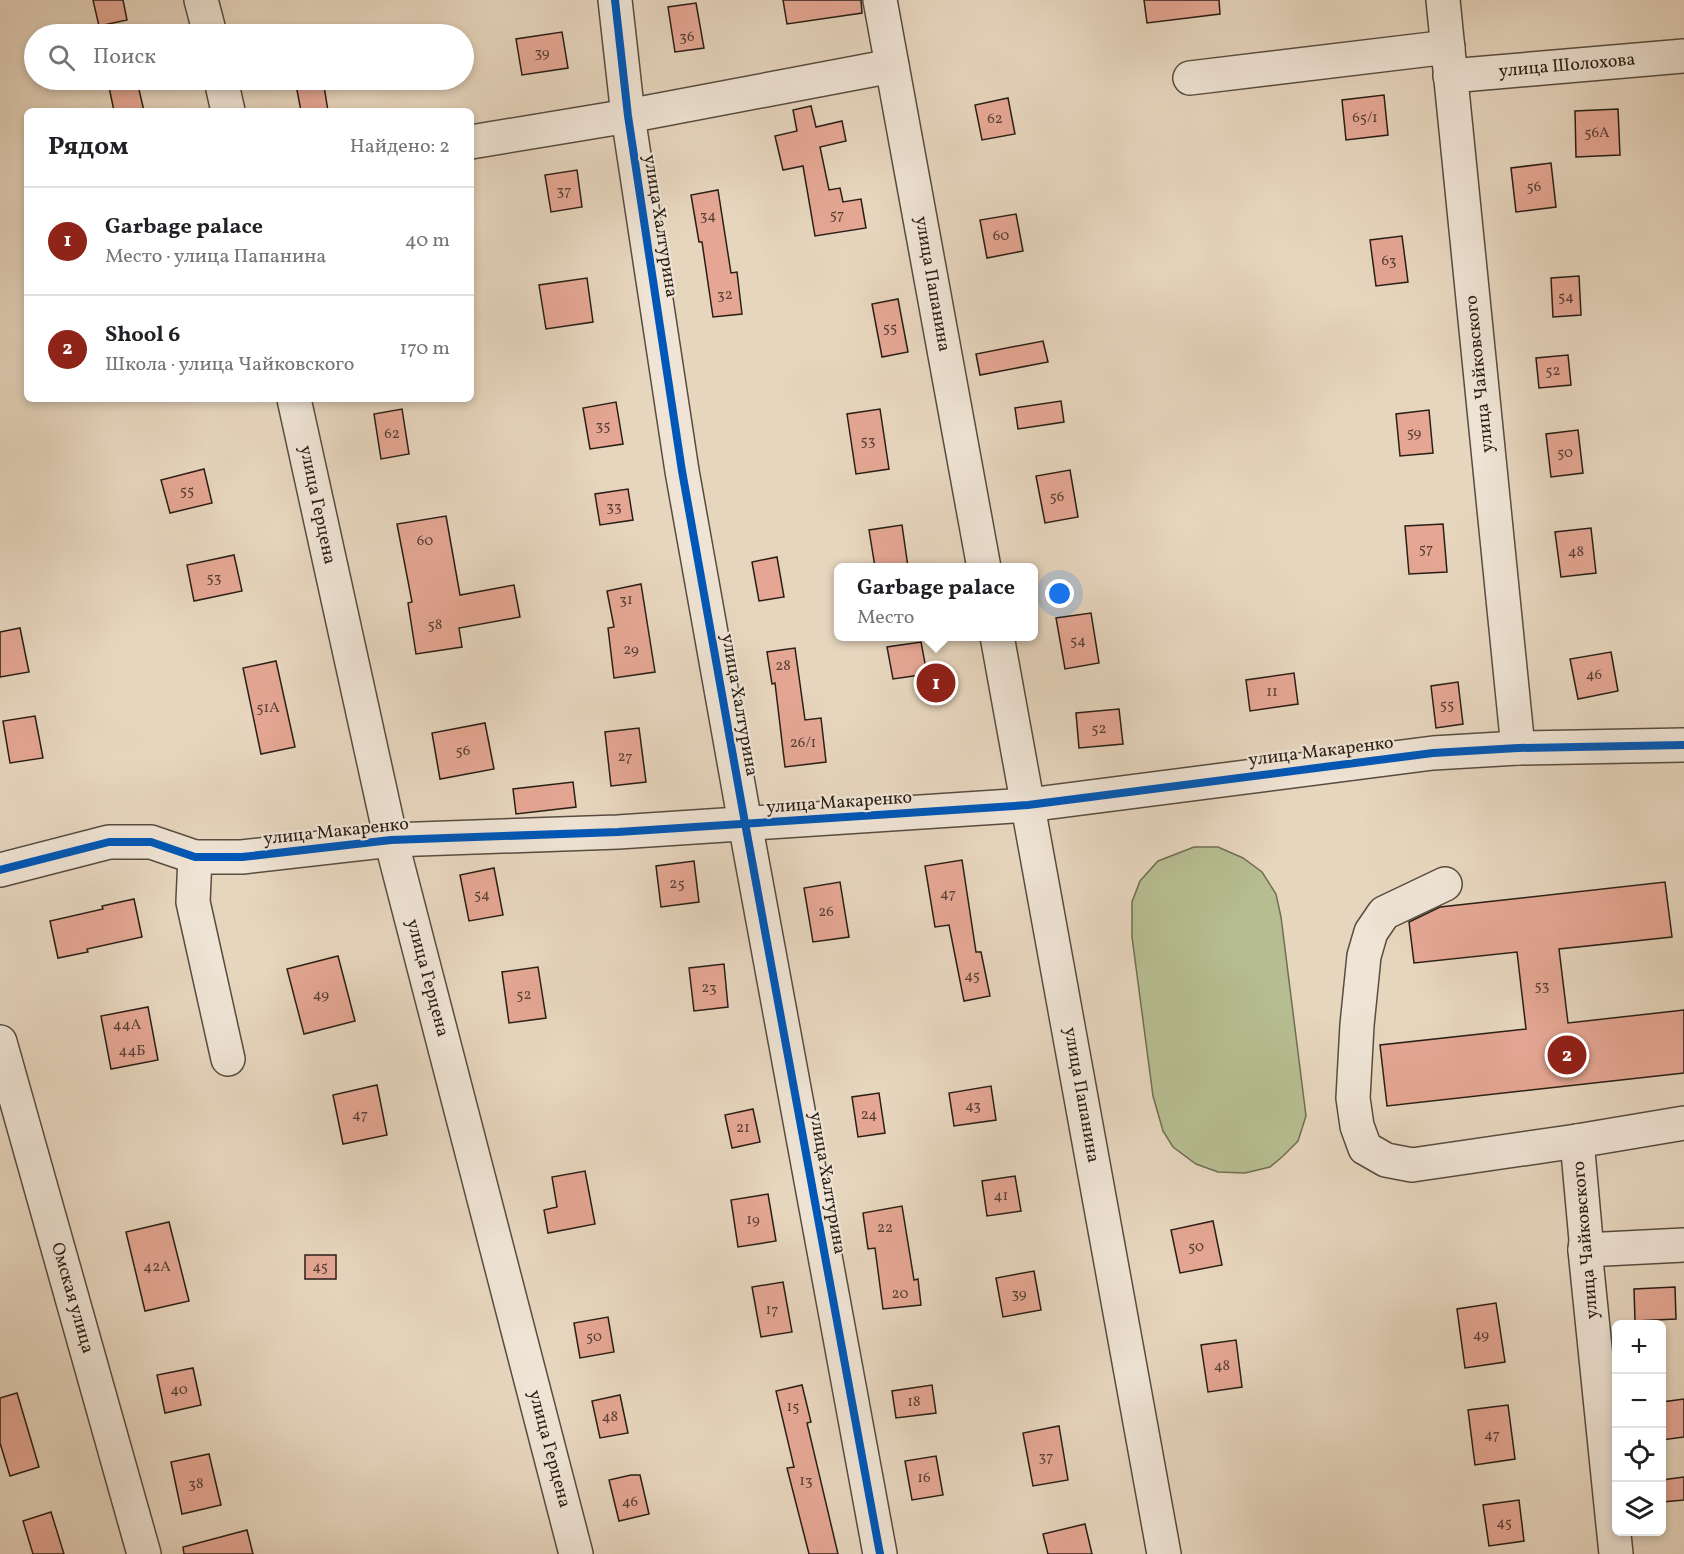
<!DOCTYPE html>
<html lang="ru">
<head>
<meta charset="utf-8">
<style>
	body { margin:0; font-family:Vollkorn,serif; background:#f2f2f2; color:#202124 }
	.controls { position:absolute; right:18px; bottom:18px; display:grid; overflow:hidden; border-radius:9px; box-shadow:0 3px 9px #0003 }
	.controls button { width:54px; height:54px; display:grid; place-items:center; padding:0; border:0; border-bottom:2px solid #e0e0e0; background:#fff; color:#202124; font:30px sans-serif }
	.you { position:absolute; left:1060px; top:594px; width:21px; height:21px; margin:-15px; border:4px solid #fff; border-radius:50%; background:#1a73e8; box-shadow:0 0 0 9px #1a73e833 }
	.badge { display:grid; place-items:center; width:39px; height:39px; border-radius:50%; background:#8f2418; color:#fff; font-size:20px; font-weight:700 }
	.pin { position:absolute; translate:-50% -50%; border:3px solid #fff; box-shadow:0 2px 6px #0006 }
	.popup { position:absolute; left:834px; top:563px; width:204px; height:78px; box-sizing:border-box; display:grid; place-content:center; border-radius:9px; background:#fff; filter:drop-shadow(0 2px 4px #0005); font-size:20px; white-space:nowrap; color:#757577 }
	.popup b { font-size:22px; color:#202124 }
	.popup::after { content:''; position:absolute; left:50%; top:100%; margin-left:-12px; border:12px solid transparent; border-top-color:#fff }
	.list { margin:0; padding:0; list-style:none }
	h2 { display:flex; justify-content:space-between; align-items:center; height:78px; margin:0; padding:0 24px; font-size:26px }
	h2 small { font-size:20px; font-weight:400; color:#757577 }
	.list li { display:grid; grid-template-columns:39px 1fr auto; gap:18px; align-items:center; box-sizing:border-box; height:108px; padding:0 24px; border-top:2px solid #e0e0e0 }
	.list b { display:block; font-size:22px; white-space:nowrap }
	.list p { margin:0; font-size:20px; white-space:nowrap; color:#757577 }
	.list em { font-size:20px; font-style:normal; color:#757577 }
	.icon { flex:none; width:33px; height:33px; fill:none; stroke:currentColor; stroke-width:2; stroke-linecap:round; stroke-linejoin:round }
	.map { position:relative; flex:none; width:1684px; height:1554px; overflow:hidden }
	.search { position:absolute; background:#fff; box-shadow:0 3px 9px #0003; left:24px; top:24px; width:450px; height:66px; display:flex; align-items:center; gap:15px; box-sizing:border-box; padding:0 21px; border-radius:33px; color:#757577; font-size:22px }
	.panel { position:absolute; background:#fff; box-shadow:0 3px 9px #0003; left:24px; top:108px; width:450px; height:294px; border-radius:9px }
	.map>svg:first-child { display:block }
</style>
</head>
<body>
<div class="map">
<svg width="1684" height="1554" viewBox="0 0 1684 1554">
	<rect width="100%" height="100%" fill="#e7d6be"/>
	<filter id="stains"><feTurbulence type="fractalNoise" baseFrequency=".00333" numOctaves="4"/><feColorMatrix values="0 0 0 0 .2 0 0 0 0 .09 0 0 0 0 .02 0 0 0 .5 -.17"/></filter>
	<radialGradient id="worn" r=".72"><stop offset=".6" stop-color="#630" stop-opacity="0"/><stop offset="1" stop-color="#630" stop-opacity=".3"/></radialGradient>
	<!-- garden -->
	<path fill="#b6be91" stroke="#706e54" stroke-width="1.5" d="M1194,847H1218L1243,858L1262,872L1276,894L1281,917L1306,1116L1298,1141L1282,1157L1270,1167L1245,1173L1218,1172L1196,1164L1173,1147L1163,1131L1153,1096L1132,937V902L1140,881L1158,861Z"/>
	<!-- building -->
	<g fill="#e5a794" stroke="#291e16" stroke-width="1.5">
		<path d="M93,0H123L127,20L99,26Z"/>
		<path d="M783,0H861L862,13L787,24Z"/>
		<path d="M1144,0H1219L1220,14L1147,23Z"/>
		<path d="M696,3L704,48L675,52L668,7Z"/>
		<path d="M562,32L568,68L522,75L516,39Z"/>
		<path d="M295,80H323L328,111H301Z"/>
		<path d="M137,81L144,111H114L109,87Z"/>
		<path d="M1384,95L1388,135L1346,140L1342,100Z"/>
		<path d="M1008,98L1015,134L982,140L975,105Z"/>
		<path d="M811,106L816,127L842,121L846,141L820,147L829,190L840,188L843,202L861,199L866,228L815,236L803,166L783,170L775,136L797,131L793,110Z"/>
		<path d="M1618,109L1620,155L1576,157L1575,111Z"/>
		<path d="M1551,163L1556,207L1516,212L1511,168Z"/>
		<path d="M577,170L582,207L551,212L545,175Z"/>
		<path d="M718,190L731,273L737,272L742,314L713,317L702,242H699L691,195Z"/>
		<path d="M1016,214L1023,251L987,258L980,220Z"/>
		<path d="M1402,236L1408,282L1376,286L1370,240Z"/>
		<path d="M1579,276L1581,315L1553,317L1551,278Z"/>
		<path d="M587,278L593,322L546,329L539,285Z"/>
		<path d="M898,299L908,352L882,357L872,304Z"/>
		<path d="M1043,341L1048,362L980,375L976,354Z"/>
		<path d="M1568,355L1571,385L1539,388L1536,358Z"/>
		<path d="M1061,401L1064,422L1018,429L1015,408Z"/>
		<path d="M616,402L623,444L590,449L583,408Z"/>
		<path d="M402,409L409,454L381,459L374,414Z"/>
		<path d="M880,409L889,469L856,474L847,414Z"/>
		<path d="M1429,410L1433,453L1400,456L1396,414Z"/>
		<path d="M1578,430L1583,473L1551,477L1546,434Z"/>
		<path d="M204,469L212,503L170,513L161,480Z"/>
		<path d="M1070,470L1078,517L1045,523L1036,476Z"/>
		<path d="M628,489L633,520L600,525L595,494Z"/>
		<path d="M446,516L460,595L514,585L520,617L459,628L462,647L416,654L408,603L412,602L397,524Z"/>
		<path d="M1443,524L1447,572L1409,574L1405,526Z"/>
		<path d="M902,525L908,567H875L869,530Z"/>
		<path d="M1591,528L1596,573L1561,577L1555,532Z"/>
		<path d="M234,555L242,591L194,601L187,565Z"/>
		<path d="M777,557L784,597L759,601L752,562Z"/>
		<path d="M641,584L655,672L614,678L608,628L614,627L607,591Z"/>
		<path d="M1091,613L1099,663L1065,669L1056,618Z"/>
		<path d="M20,628L29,672L0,677V632Z"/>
		<path d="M921,642L927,674L893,679L887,647Z"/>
		<path d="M795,648L805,720L821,718L826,762L785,767L775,683L772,684L767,652Z"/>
		<path d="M1611,652L1618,691L1578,699L1570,659Z"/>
		<path d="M276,661L295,747L261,754L243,668Z"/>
		<path d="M1294,673L1298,704L1250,711L1246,680Z"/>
		<path d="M1458,682L1463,724L1436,728L1431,686Z"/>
		<path d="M1119,709L1123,744L1079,748L1076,713Z"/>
		<path d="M35,716L43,758L10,763L3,721Z"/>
		<path d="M485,723L494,769L440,779L432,733Z"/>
		<path d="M639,728L646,782L611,786L605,732Z"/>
		<path d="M573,782L576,807L516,814L513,789Z"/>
		<path d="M962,860L976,952H981L990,996L964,1001L949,925L935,927L925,866Z"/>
		<path d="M694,861L699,902L661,907L656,866Z"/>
		<path d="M494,868L503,915L469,921L460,875Z"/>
		<path d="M840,882L849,937L813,942L804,888Z"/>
		<path d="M1665,882L1672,937L1559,949L1568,1023L1684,1010V1073L1387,1106L1380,1045L1526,1029L1517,952L1414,963L1409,922L1440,907Z"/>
		<path d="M134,899L142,937L87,949L88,952L58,958L50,921L103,909L102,906Z"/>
		<path d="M338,956L355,1021L304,1034L287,969Z"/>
		<path d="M724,964L728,1007L694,1011L689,968Z"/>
		<path d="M538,967L546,1018L509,1023L502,972Z"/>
		<path d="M148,1007L158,1060L111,1069L101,1016Z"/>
		<path d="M377,1085L387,1135L343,1144L333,1095Z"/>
		<path d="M991,1086L996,1120L954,1126L949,1093Z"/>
		<path d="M879,1093L885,1133L858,1137L852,1097Z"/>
		<path d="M753,1109L760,1142L732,1148L725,1115Z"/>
		<path d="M585,1171L595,1224L548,1233L544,1210L557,1207L552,1177Z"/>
		<path d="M1015,1176L1021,1211L987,1216L982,1181Z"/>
		<path d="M768,1194L776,1241L738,1247L731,1200Z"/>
		<path d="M902,1206L914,1280L918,1279L921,1305L883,1309L875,1248L868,1249L863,1213Z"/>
		<path d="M1213,1221L1222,1265L1180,1273L1171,1230Z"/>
		<path d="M169,1222L189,1301L145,1311L126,1232Z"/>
		<rect x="305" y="1255" width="31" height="24"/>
		<path d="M1034,1271L1041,1310L1003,1317L996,1278Z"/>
		<path d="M783,1282L792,1332L761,1337L752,1287Z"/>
		<path d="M1675,1287L1676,1319L1635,1321L1634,1289Z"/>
		<path d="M1496,1303L1505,1362L1465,1368L1457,1309Z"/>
		<path d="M608,1317L614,1352L580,1358L574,1323Z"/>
		<path d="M1236,1340L1242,1387L1208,1392L1201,1345Z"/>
		<path d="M193,1368L201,1405L165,1413L157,1375Z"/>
		<path d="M802,1385L811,1422L807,1423L838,1554H809L787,1468L794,1467L776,1391Z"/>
		<path d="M932,1385L936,1413L896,1418L892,1391Z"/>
		<path d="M17,1393L39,1467L10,1476L0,1443V1398Z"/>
		<path d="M620,1395L628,1433L600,1438L592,1401Z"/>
		<path d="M1684,1399V1437L1662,1440V1402Z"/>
		<path d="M1508,1405L1515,1459L1475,1465L1468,1410Z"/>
		<path d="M1059,1426L1068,1480L1033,1486L1023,1433Z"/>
		<path d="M209,1454L221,1505L182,1514L171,1462Z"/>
		<path d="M936,1456L943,1495L912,1500L905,1461Z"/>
		<path d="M631,1475H640L649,1514L619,1521L609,1480Z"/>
		<path d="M1684,1477V1500L1663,1502L1662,1480Z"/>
		<path d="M1519,1500L1524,1541L1489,1546L1483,1505Z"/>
		<path d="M51,1512L64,1554H33L23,1521Z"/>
		<path d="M1085,1524L1092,1554H1048L1043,1534Z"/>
		<path d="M247,1530L253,1554H184L183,1547Z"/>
	</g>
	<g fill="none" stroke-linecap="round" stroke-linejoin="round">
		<defs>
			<g id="minor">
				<path d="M201,0L210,34"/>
				<path d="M615,0L628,116L682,471L745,823L880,1554"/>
				<path d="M880,0L984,568"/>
				<path d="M1443,0L1518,748"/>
				<path d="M1450,76L1684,56"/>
				<path d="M1190,78L1448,47"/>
				<path d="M221,80L228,111"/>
				<path d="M471,142L628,116L892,66"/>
				<path d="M294,399L391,840L576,1554"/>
				<path d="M997,636L1164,1554"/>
				<path d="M195,857L193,902L228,1059"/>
				<path d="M0,870L109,842H151L195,857H242L391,840L618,832L1028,805L1433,753L1518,748L1684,745"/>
				<path d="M1445,884L1384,913L1371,932L1364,956L1357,1025L1353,1098L1357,1126L1365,1148L1386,1160L1412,1165L1577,1141L1684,1123"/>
				<path d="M0,1042L144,1554"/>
				<path d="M1577,1141L1586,1240L1585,1250L1616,1554"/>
				<path d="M1585,1250L1684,1245"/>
			</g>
		</defs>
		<!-- minor casing -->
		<use href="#minor" stroke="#584c40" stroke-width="36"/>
		<!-- minor -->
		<use href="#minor" stroke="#efe4d5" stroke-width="33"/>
		<defs>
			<g id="cycleway">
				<path d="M615,0L628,116L682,471L745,823L880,1554"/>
				<path d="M0,870L109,842H151L195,857H242L391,840L618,832L1028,805L1433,753L1518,748L1684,745"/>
			</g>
		</defs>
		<!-- cycleway casing -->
		<use href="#cycleway" stroke="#efe4d5" stroke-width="11"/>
		<!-- cycleway -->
		<use href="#cycleway" stroke="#0057b8" stroke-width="8"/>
	</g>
	<g text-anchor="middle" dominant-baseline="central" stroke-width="4.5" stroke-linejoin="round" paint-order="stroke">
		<!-- number labels -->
		<g font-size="15" fill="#584036">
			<text x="687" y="37">36</text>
			<text x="542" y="53">39</text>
			<text x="1365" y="118">65/1</text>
			<text x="995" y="119">62</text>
			<text x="1597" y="133">56А</text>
			<text x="1534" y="187">56</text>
			<text x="564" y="191">37</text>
			<text x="837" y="215">57</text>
			<text x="708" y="216">34</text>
			<text x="1001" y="236">60</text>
			<text x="1389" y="261">63</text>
			<text x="725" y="295">32</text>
			<text x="1566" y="297">54</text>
			<text x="890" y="328">55</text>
			<text x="1553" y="371">52</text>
			<text x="603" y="426">35</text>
			<text x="1414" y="433">59</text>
			<text x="392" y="434">62</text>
			<text x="868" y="441">53</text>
			<text x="1565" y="453">50</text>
			<text x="187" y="491">55</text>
			<text x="1057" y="497">56</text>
			<text x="614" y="507">33</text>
			<text x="425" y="541">60</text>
			<text x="1426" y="549">57</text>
			<text x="1576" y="552">48</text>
			<text x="214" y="578">53</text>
			<text x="626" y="600">31</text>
			<text x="435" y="625">58</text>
			<text x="1078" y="641">54</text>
			<text x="631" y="650">29</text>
			<text x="783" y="666">28</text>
			<text x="1594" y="675">46</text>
			<text x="1272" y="692">11</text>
			<text x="1447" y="705">55</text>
			<text x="268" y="708">51А</text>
			<text x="1099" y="729">52</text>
			<text x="803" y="743">26/1</text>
			<text x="463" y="751">56</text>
			<text x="625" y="757">27</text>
			<text x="677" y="884">25</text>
			<text x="948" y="894">47</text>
			<text x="482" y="895">54</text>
			<text x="826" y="912">26</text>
			<text x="972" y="976">45</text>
			<text x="1542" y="986">53</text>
			<text x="709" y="988">23</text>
			<text x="321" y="995">49</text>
			<text x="524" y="995">52</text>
			<text x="127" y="1025">44А</text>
			<text x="132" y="1051">44Б</text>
			<text x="973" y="1106">43</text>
			<text x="360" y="1115">47</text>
			<text x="869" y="1115">24</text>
			<text x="743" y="1128">21</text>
			<text x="1001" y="1196">41</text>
			<text x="753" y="1220">19</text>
			<text x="885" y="1228">22</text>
			<text x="1196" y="1247">50</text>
			<text x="157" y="1267">42А</text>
			<text x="320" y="1267">45</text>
			<text x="900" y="1294">20</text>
			<text x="1019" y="1294">39</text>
			<text x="772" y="1310">17</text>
			<text x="1481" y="1335">49</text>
			<text x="594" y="1337">50</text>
			<text x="1222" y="1366">48</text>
			<text x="179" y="1390">40</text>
			<text x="914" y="1402">18</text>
			<text x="793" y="1407">15</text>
			<text x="610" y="1417">48</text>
			<text x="1492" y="1435">47</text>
			<text x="1046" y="1457">37</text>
			<text x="924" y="1478">16</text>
			<text x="806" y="1481">13</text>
			<text x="196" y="1484">38</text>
			<text x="630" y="1502">46</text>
			<text x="1504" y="1523">45</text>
		</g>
		<!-- street labels -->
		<g font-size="18" fill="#291e16" stroke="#efe4d5">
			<text transform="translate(1567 66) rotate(-5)">улица Шолохова</text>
			<text transform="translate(660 226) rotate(81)">улица Халтурина</text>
			<text transform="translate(932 284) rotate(80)">улица Папанина</text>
			<text transform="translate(1480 374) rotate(-96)">улица Чайковского</text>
			<text transform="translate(317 505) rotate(78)">улица Герцена</text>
			<text transform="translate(739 705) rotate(80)">улица Халтурина</text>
			<text transform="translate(1321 752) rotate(-7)">улица Макаренко</text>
			<text transform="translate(839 803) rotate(-4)">улица Макаренко</text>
			<text transform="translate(336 832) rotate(-6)">улица Макаренко</text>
			<text transform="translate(427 978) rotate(75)">улица Герцена</text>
			<text transform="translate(1081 1095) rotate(80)">улица Папанина</text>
			<text transform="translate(827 1183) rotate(80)">улица Халтурина</text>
			<text transform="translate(1586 1240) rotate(-95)">улица Чайковского</text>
			<text transform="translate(72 1298) rotate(74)">Омская улица</text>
			<text transform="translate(549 1449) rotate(75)">улица Герцена</text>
		</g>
	</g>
	<rect width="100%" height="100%" filter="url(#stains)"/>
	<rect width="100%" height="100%" fill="url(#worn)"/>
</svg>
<div class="controls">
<button>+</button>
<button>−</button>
<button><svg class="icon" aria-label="locate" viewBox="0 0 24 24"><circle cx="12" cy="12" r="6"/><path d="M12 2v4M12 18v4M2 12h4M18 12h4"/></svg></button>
<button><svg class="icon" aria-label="layers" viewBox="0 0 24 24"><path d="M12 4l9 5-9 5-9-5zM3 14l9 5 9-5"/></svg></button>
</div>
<div class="you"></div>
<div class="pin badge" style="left:936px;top:683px">1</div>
<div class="popup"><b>Garbage palace</b>Место</div>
<div class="pin badge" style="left:1567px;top:1055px">2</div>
<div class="search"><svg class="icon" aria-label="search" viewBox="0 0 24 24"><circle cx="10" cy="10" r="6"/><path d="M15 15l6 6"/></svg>Поиск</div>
<section class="panel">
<h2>Рядом<small>Найдено: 2</small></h2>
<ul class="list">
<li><span class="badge">1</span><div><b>Garbage palace</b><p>Место · улица Папанина</p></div><em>40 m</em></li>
<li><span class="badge">2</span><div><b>Shool 6</b><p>Школа · улица Чайковского</p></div><em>170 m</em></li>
</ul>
</section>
</div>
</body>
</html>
